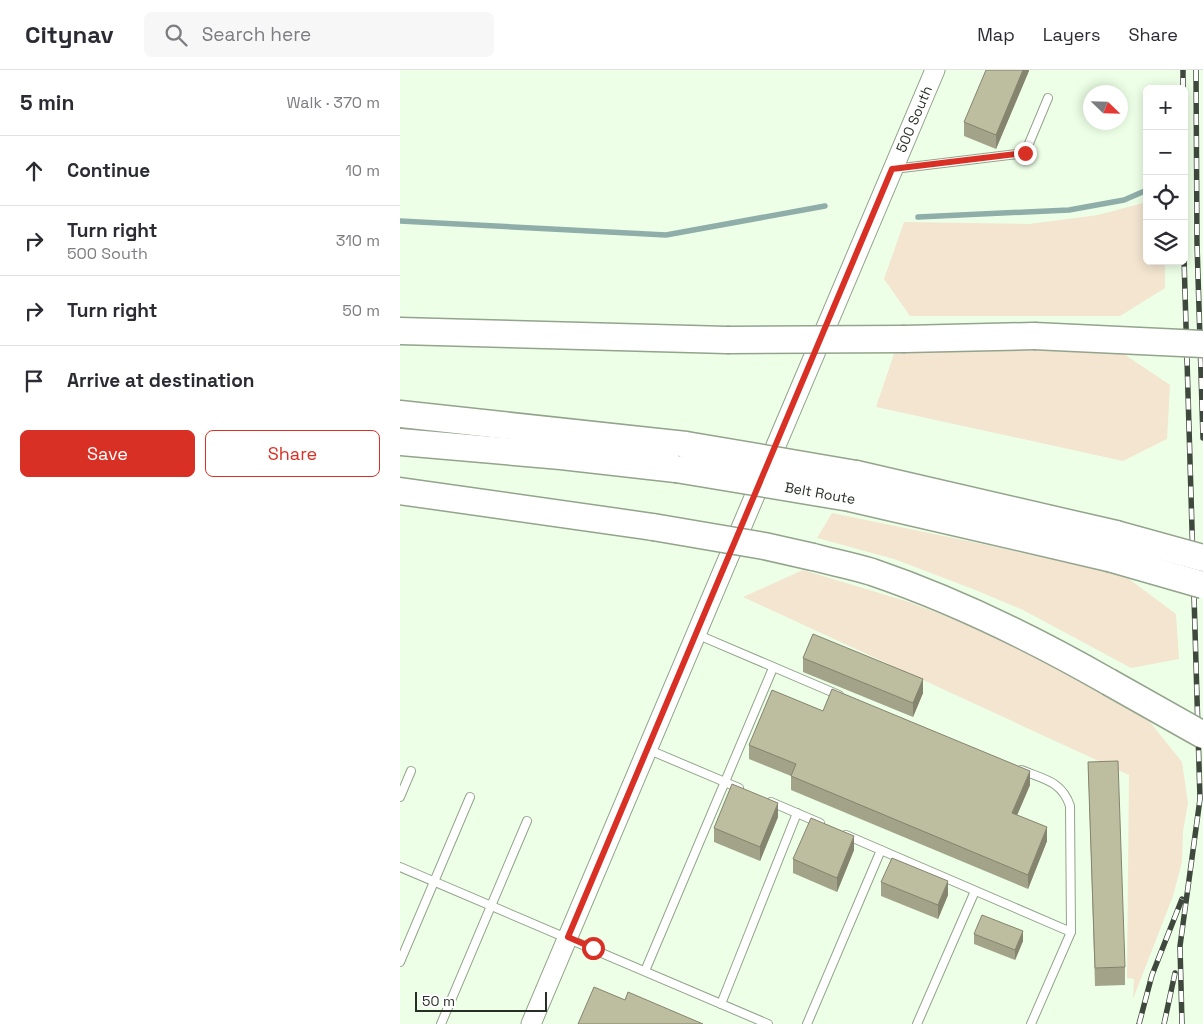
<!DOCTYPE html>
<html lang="en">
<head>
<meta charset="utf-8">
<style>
	body { margin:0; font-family:"Space Grotesk",sans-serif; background:#f7f7f7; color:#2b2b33 }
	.controls { position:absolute; right:15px; top:15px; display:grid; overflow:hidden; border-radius:8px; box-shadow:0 2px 12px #0003 }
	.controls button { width:45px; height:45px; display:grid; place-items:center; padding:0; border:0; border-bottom:1px solid #e1e1e2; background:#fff; color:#2b2b33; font:25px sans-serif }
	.compass { position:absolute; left:683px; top:15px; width:45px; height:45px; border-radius:50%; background:#fff; box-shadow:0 2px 12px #0003; rotate:113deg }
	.scale { position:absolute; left:15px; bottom:12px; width:132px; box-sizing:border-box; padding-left:5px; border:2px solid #272e25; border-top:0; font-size:14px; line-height:18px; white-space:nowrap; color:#272e25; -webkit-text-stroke:4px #fff; paint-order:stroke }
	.stop { position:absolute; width:15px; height:15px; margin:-11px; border:4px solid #d93025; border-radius:50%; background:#fff }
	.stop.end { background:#d93025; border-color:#fff; box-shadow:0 1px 5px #0008 }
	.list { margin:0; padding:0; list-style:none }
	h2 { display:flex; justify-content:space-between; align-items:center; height:65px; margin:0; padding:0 20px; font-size:21px }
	h2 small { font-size:16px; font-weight:400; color:#7c7c81 }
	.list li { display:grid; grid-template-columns:32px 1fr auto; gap:15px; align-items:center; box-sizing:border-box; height:70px; padding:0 20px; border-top:1px solid #e1e1e2 }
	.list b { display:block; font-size:19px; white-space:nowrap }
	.list p { margin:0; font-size:16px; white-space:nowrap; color:#7c7c81 }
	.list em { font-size:16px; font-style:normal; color:#7c7c81 }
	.actions { display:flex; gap:10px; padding:15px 20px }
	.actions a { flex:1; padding:11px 0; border:1px solid #d93025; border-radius:8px; text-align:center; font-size:18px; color:#d93025 }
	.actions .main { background:#d93025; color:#fff }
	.icon { flex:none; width:28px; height:28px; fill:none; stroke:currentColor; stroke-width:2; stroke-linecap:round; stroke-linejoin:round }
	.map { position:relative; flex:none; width:803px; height:954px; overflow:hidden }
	header { display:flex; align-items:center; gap:30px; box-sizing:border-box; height:70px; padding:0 25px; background:#fff; border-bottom:1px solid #e1e1e2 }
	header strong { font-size:24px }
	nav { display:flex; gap:28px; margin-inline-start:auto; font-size:18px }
	.search { width:350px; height:45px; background:#f7f7f7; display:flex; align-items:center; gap:12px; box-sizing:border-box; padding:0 18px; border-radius:8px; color:#7c7c81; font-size:19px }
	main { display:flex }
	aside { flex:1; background:#fff }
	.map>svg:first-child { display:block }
</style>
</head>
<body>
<header>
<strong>Citynav</strong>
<div class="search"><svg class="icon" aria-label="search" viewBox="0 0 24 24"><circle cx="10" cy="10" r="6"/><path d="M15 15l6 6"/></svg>Search here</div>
<nav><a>Map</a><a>Layers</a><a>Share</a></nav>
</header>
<main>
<aside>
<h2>5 min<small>Walk · 370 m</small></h2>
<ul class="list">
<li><svg class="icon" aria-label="ahead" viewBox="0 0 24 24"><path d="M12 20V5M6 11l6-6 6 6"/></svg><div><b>Continue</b></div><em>10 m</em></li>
<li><svg class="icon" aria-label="right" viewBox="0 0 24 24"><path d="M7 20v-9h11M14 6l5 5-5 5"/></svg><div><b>Turn right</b><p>500 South</p></div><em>310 m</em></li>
<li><svg class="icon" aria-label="right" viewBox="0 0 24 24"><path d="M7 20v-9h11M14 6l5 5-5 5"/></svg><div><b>Turn right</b></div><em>50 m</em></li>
<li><svg class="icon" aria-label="arrive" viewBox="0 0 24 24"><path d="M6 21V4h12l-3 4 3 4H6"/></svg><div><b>Arrive at destination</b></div></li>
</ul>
<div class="actions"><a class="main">Save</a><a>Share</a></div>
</aside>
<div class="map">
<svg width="803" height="954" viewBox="0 0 803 954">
	<rect width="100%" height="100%" fill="#edffe6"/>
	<!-- green -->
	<g fill="#f3e5d0">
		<path d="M747,132V191H765V218L720,246H510L484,209L504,152L629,154L698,145Z"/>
		<path d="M718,280L770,315L767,369L723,391L476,337L495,281Z"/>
		<path d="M432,443L573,472L725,506L776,544L779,589L731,598L623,540L578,521L494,489L417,468Z"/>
		<path d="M403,500L509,532L571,556L636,584L742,642L782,692L788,733L783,761L782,792L773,826L733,929L734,909L727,908L729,705L343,527Z"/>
	</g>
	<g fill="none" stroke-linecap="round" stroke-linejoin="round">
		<!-- stream -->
		<g stroke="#8fada9" stroke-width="5.5">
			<path d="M518,147L669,140L724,130L747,120"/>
			<path d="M0,151L266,165L425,136"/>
		</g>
		<defs>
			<g id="service">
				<path d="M494,99L625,83L648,28"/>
				<path d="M296,564L439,625"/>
				<path d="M247,679L339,718"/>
				<path d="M0,727L11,701"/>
				<path d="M371,732L420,753"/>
				<path d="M446,765L671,862L670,736C662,711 643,709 621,700"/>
				<path d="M0,797L368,954"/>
				<path d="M0,892L70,727"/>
				<path d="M245,901L373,598"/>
				<path d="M321,934L397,743"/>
				<path d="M41,954L127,751"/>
				<path d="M407,954L481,780"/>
				<path d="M517,954L575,821"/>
				<path d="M631,954L671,862"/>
			</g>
			<path id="tertiary" d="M131,954L535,0"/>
			<g id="motorway">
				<path d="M0,261L327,270"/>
				<path d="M505,269L634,266"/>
				<path d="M0,344L286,375"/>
				<path d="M0,372L161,386L276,399"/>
				<path d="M456,404L716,464"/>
				<path d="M0,421L253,457"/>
				<path d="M450,428L709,488"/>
				<path d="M413,487C432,492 453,496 472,502C554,530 634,569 709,612"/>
			</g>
		</defs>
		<!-- service casing -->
		<use href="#service" stroke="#93a38c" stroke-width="10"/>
		<!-- tertiary casing -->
		<use href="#tertiary" stroke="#93a38c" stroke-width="21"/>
		<!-- motorway casing -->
		<use href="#motorway" stroke="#93a38c" stroke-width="29"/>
		<!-- service -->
		<use href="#service" stroke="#fff" stroke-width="8"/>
		<!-- tertiary -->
		<use href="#tertiary" stroke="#fff" stroke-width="19"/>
		<!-- motorway -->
		<use href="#motorway" stroke="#fff" stroke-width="26"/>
		<defs>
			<g id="rail">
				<path d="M796,0L797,173L803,368"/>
				<path d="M783,19V0"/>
				<path d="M739,954L752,905L782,829"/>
				<path d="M764,954L775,903"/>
				<path d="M782,954L780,876L800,729L784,188"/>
			</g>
		</defs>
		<!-- rail casing -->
		<use href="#rail" stroke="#3f483d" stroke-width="5.5"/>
		<!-- rail -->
		<use href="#rail" stroke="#fff" stroke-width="4" stroke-dasharray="11" stroke-linecap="butt"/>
		<defs>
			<g id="motorway-bridge">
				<path d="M634,266L803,274"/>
				<path d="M327,270L505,269"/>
				<path d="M286,375L456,404"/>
				<path d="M276,399L450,428"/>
				<path d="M253,457L364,476L413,487"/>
				<path d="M716,464L803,488"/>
				<path d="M709,488L803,515"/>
				<path d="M709,612L803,665"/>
			</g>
		</defs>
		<!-- motorway-bridge casing -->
		<use href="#motorway-bridge" stroke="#93a38c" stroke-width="29" stroke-linecap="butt"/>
		<!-- motorway-bridge -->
		<use href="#motorway-bridge" stroke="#fff" stroke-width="26"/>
	</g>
	<!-- wall -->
	<g fill="#a3a389">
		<path d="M629,0L596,79L564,66V52Z"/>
		<path d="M403,588L523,623L513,647L403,602Z"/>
		<path d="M423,641L630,715L617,745L647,771L628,819L391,720V706L349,689V675Z"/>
		<path d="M688,692L725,897V915L695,916Z"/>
		<path d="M378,747L360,791L314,772V758Z"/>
		<path d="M454,780L437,822L393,803V789Z"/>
		<path d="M481,812L548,825L538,849L481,826Z"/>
		<path d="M574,864L623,871L615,890L574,874Z"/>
	</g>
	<!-- shaded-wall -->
	<g fill="#84846f">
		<path d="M623,0H629V1L596,79V65Z"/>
		<path d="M523,609V623L513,647V633Z"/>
		<path d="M630,701V715L612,757V743Z"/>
		<path d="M378,733V747L360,791V777Z"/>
		<path d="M647,757V771L628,819V805Z"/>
		<path d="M454,766V780L437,822V808Z"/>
		<path d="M548,811V825L538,849V835Z"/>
		<path d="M623,861V871L615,890V880Z"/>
	</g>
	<!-- building -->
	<g fill="#bdbd9f" stroke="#84846f">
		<path d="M586,0H623L596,65L564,52Z"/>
		<path d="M413,564L523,609L513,633L403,588Z"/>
		<path d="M432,619L630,701L612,743L647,757L628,805L391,706L396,694L349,675L372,620L423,641Z"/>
		<path d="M718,691L725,897L695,898L688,692Z"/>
		<path d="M332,714L378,733L360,777L314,758Z"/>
		<path d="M411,748L454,766L437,808L393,789Z"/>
		<path d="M492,788L548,811L538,835L481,812Z"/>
		<path d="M582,845L623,861L615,880L574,864Z"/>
		<path d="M194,917L225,930L228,922L303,954H178Z"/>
	</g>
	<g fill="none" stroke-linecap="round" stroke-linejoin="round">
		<!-- route -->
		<path stroke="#d93025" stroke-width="6" d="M193,878L168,867L492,99L625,83"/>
	</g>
	<g text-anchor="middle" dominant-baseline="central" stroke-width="4" stroke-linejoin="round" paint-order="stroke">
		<!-- street labels -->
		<g font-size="14" fill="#272e25" stroke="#fff">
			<text transform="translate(514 49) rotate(-67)">500 South</text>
			<text transform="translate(420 423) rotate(10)">Belt Route</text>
		</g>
	</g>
</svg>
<div class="controls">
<button>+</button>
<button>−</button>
<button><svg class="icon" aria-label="locate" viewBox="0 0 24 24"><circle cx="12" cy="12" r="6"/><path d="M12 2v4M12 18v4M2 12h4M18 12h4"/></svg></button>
<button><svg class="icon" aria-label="layers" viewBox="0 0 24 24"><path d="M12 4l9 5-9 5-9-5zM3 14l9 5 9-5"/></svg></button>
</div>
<svg class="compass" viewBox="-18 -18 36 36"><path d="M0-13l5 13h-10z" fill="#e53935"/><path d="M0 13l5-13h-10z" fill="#7c7c81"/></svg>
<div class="scale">50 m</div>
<div class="stop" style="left:193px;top:878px"></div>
<div class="stop end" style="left:625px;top:83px"></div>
</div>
</main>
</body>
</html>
